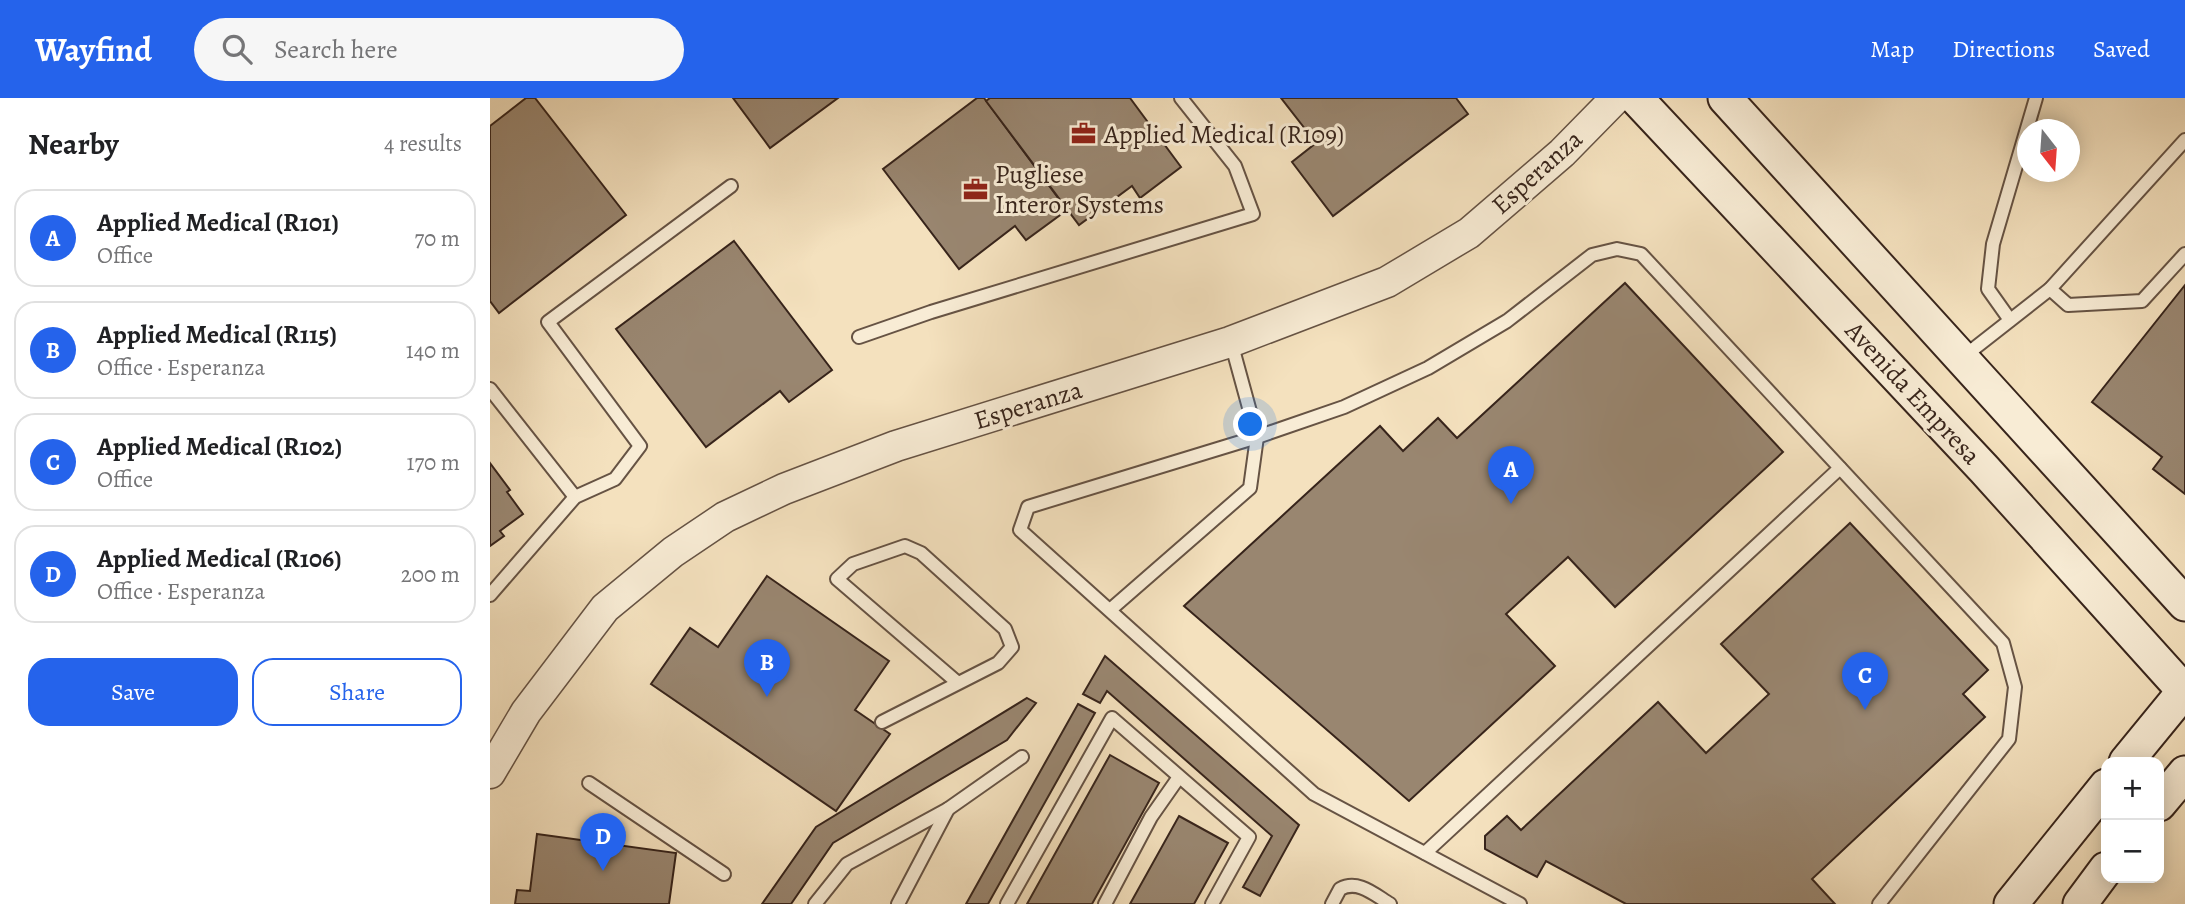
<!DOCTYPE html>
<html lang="en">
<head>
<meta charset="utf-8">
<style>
	body { margin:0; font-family:Alegreya,serif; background:#f6f6f6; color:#202124 }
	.controls { position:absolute; right:21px; bottom:21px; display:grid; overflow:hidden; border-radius:14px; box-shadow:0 4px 18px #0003 }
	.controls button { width:63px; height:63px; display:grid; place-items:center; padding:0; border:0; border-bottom:2px solid #e0e0e0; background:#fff; color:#202124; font:35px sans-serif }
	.compass { position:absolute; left:1527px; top:21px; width:63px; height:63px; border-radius:50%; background:#fff; box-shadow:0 4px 18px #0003; rotate:163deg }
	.you { position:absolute; left:761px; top:327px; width:24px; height:24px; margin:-18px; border:5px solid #fff; border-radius:50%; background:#1a73e8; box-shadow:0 0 0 10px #1a73e833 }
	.badge { display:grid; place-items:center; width:46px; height:46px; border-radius:50%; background:#2563eb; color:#fff; font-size:23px; font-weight:700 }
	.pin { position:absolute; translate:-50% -58px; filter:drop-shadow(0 2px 4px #0008) }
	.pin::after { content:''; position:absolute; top:37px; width:24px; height:21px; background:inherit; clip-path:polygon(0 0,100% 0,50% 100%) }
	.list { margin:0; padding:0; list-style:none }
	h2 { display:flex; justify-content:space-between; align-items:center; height:91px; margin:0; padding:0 28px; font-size:30px }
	h2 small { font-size:23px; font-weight:400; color:#757577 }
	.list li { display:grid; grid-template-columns:46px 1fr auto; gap:21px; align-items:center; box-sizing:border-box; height:98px; margin:0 14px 14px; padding:0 14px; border:2px solid #e0e0e0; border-radius:21px }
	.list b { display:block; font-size:26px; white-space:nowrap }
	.list p { margin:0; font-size:23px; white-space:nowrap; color:#757577 }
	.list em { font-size:23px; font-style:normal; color:#757577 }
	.actions { display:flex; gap:14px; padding:21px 28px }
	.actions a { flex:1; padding:16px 0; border:2px solid #2563eb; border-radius:21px; text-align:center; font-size:24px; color:#2563eb }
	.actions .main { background:#2563eb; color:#fff }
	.icon { flex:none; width:38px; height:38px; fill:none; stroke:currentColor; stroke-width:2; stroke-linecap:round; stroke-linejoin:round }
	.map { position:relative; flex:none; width:1695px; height:806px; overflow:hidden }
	header { display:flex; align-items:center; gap:42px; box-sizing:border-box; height:98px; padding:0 35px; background:#2563eb; color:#fff }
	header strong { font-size:33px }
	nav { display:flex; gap:38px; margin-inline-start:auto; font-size:24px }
	.search { width:490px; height:63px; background:#f6f6f6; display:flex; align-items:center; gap:18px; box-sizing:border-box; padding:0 24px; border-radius:38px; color:#757577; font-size:26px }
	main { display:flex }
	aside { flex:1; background:#fff }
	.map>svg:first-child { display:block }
</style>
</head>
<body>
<header>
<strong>Wayfind</strong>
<div class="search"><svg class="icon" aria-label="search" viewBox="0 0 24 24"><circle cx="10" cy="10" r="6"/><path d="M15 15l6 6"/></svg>Search here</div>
<nav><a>Map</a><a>Directions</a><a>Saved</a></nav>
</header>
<main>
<aside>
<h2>Nearby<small>4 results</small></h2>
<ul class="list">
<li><span class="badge">A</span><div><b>Applied Medical (R101)</b><p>Office</p></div><em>70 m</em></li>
<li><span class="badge">B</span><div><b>Applied Medical (R115)</b><p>Office · Esperanza</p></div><em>140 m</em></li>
<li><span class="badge">C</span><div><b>Applied Medical (R102)</b><p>Office</p></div><em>170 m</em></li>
<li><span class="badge">D</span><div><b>Applied Medical (R106)</b><p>Office · Esperanza</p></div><em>200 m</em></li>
</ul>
<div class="actions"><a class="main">Save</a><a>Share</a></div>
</aside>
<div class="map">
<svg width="1695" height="806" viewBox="0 0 1695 806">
	<rect width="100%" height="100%" fill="#f4e1be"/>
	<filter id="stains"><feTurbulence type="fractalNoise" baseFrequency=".00286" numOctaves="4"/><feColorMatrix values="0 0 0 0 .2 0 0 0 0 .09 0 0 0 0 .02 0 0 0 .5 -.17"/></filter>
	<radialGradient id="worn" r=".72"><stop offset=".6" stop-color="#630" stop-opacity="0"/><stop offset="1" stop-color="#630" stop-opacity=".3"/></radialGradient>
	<!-- building -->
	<g fill="#998670" stroke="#37241b" stroke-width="2">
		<path d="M36,0H45L136,117L9,215L0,203V28Z"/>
		<path d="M243,0H348L280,50Z"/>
		<path d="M487,0H494L577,112L536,142L525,128L469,171L393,71Z"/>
		<path d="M500,0H640L691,69L650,100L642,88L589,127L496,3Z"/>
		<path d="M791,0H966L978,16L843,118L802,64L826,45Z"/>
		<path d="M244,143L342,272L299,304L290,293L216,349L126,231Z"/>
		<path d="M1135,185L1293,354L1125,509L1078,459L1016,516L1065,568L919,703L694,508L890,328L913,353L948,320L967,340Z"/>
		<path d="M1695,187V396L1663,371L1672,359L1602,304Z"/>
		<path d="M0,365L20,392L17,394L33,416L10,433L14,438L0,448Z"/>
		<path d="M1360,425L1498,572L1473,596L1495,619L1322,781L1345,806H1136L1056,763L1047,779L995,751V738L1017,718L1031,732L1168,604L1216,655L1279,596L1231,546Z"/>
		<path d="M277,478L399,563L365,612L400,636L346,713L161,586L200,530L228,549Z"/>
		<path d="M615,558L809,727L770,798L753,789L782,738L617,593L610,605L593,596Z"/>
		<path d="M537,600L546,605L517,642L343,745L301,806H272L326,729Z"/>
		<path d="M588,606L605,615L498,806H476Z"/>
		<path d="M620,657L669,685L602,806H537Z"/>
		<path d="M689,718L738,745L704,806H640Z"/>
		<path d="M47,736L186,755L179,806H25L27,792L40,793Z"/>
	</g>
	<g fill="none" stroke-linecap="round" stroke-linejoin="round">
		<defs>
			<g id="service">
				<path d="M1560,191L1578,207L1652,203L1695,156"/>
				<path d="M1520,222L1498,191L1503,146L1546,0"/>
				<path d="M369,239L441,214L763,116L745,68L691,0"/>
				<path d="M1472,260L1560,191L1695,42"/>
				<path d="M0,291L85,399"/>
				<path d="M0,497L85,399L125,381L150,348L58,224L241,88"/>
				<path d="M620,512L760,390L767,339L741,244"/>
				<path d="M392,624L508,565L522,549L515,531L431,455L415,448L363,466L347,481L468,585"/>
				<path d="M99,685L234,776"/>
				<path d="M935,755L1350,370"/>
				<path d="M325,806L357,766L458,711L532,659"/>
				<path d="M408,806L458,711"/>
				<path d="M517,806L622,620L759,739L722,806"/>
				<path d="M615,806L661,719L689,679"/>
				<path d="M842,806L850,791C868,781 885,797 900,806"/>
				<path d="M1030,806L824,696L530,432L538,409L767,339L854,309L938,270L1017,223L1102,157L1127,151L1151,156L1513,545L1525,589L1519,641L1389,806"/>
			</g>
			<path id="tertiary" d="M0,675L36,614L115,510L183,454L235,419L294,391L406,348L740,244L897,184L979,135L1072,55L1126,0"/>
			<g id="secondary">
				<path d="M1146,0L1494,371L1695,594"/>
				<path d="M1235,0L1695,506"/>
				<path d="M1636,664L1695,592"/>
				<path d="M1669,706L1695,675"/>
				<path d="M1521,806L1616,688"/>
				<path d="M1590,806L1616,771"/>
			</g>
		</defs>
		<!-- service casing -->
		<use href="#service" stroke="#665344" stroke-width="16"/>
		<!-- tertiary casing -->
		<use href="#tertiary" stroke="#665344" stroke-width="33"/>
		<!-- secondary casing -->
		<use href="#secondary" stroke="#37241b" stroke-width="37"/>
		<!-- service -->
		<use href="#service" stroke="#f8ecd5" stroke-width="12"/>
		<!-- tertiary -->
		<use href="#tertiary" stroke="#f8ecd5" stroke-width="30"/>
		<!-- secondary -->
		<use href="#secondary" stroke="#f8ecd5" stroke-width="33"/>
	</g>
	<!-- icons -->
	<defs>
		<symbol id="office-bare" viewBox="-9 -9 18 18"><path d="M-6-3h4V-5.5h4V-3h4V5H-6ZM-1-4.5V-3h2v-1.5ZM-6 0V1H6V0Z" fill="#8f2418" stroke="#f8ecd5" stroke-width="2.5" paint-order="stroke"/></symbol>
	</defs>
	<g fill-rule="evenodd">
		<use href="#office-bare" x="576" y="18" width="35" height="35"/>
		<use href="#office-bare" x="468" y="74" width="35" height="35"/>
	</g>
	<g text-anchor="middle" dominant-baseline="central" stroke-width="6" stroke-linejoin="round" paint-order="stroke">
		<!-- poi labels -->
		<g font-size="26" fill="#37241b" stroke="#f8ecd5" text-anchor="start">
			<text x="614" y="36">Applied Medical (R109)</text>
			<text x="505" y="76">Pugliese<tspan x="505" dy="30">Interor Systems</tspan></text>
		</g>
		<!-- street labels -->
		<g font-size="26" fill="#37241b" stroke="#f8ecd5">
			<text transform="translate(1047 74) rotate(-42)">Esperanza</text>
			<text transform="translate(1423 295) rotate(47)">Avenida Empresa</text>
			<text transform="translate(538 307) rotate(-17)">Esperanza</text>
		</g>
	</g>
	<rect width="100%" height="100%" filter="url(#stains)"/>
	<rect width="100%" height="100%" fill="url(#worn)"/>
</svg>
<div class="controls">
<button>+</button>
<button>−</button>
</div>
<svg class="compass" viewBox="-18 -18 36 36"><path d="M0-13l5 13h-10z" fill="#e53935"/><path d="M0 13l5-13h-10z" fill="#757577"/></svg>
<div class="you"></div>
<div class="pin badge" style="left:1021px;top:406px">A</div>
<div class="pin badge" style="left:277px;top:599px">B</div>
<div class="pin badge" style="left:1375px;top:612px">C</div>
<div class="pin badge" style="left:113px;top:773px">D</div>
</div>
</main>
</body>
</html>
